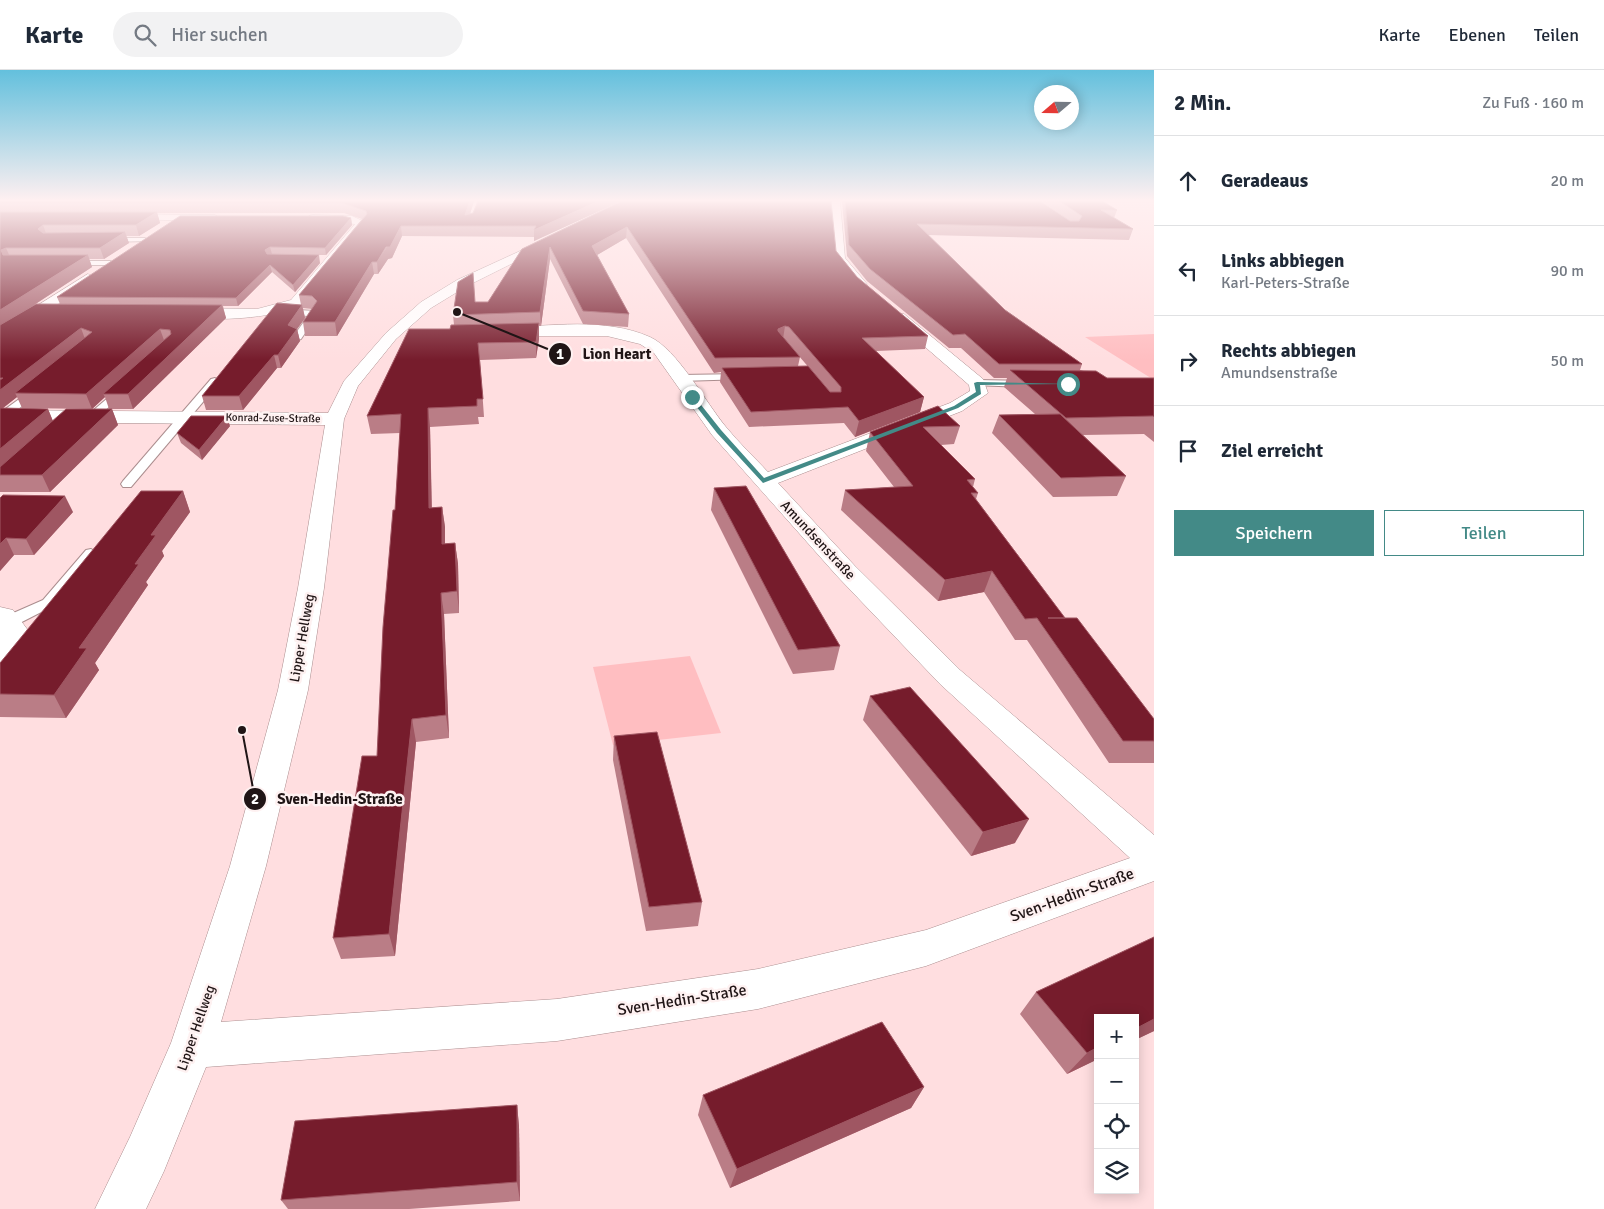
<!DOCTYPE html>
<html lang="de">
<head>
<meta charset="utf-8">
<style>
	body { margin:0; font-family:Signika,sans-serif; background:#f2f2f3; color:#1f2937 }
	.controls { position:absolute; right:15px; bottom:15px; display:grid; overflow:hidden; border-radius:0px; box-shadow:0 2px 12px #0003 }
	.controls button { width:45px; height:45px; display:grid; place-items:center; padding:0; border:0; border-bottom:1px solid #e0e1e3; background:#fff; color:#1f2937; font:25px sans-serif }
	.compass { position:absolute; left:1034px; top:15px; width:45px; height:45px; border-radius:50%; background:#fff; box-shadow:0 2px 12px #0003; rotate:250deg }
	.stop { position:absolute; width:15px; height:15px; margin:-11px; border:4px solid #438a87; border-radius:50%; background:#fff }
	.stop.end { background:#438a87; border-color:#fff; box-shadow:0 1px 5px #0008 }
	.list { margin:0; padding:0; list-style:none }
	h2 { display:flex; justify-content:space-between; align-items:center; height:65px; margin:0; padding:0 20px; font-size:21px }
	h2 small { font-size:16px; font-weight:400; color:#747a83 }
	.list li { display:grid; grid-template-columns:32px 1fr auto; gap:15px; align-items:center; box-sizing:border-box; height:90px; padding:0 20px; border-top:1px solid #e0e1e3 }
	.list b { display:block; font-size:19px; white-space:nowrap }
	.list p { margin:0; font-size:16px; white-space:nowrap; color:#747a83 }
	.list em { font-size:16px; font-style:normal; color:#747a83 }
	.actions { display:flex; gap:10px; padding:15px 20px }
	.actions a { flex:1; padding:11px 0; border:1px solid #438a87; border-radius:0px; text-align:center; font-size:18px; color:#438a87 }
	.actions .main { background:#438a87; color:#fff }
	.icon { flex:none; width:28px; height:28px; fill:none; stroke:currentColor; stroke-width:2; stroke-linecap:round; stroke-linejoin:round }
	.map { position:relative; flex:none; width:1154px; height:1139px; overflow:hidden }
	header { display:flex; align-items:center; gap:30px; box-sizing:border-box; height:70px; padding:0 25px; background:#fff; border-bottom:1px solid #e0e1e3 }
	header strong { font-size:24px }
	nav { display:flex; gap:28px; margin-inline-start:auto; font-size:18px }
	.search { width:350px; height:45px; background:#f2f2f3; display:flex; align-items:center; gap:12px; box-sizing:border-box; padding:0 18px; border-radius:28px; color:#747a83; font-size:19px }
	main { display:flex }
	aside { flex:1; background:#fff }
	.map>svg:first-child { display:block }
</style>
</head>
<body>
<header>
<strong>Karte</strong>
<div class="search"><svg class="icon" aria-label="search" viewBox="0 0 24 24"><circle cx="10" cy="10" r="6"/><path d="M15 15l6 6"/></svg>Hier suchen</div>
<nav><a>Karte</a><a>Ebenen</a><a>Teilen</a></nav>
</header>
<main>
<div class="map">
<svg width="1154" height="1139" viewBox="0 0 1154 1139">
	<rect width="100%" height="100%" fill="#ffdee0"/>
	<!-- green -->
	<g fill="#ffbec1">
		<path d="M1154,264V310L1085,267Z"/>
		<path d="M690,586L721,663L613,675L593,597Z"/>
	</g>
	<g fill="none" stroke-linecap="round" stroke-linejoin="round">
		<defs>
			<g id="service">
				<path d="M145,168L147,171L107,172L104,170L107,168Z"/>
				<path d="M67,191H110L114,193L110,195H67Z"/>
				<path d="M283,239L314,241L318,244L301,269L298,270L293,267L308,246L280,244L279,242Z"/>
				<path d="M743,304L747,305V309L680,311L675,308L680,305Z"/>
				<path d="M215,308L220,311L219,313L131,417H123L121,414L123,411L211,309Z"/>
				<path d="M977,310L1027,311L1032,314L1027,317L973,315V311Z"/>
				<path d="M123,315L127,316V320L97,348H89V344Z"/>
				<path d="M37,316L42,319L41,321L7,348L0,349V343Z"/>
				<path d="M91,479L98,483L53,536L14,556H2L0,552L2,548L43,530L86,480Z"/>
			</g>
			<g id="minor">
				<path d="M830,131H840L845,188L867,214L865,217H855L833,188Z"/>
				<path d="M120,144L215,145L220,148L215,151L116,149V145Z"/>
				<path d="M313,145L352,146L367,153L301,236C271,248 214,253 182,245L180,242L187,238L257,239L291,230L355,154L309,150V146Z"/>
				<path d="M551,167L557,170L555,172L467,216L431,238L396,269L358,316L344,349L324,518L308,620L266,796L221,952L557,929L758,899L926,860L1130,788L940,614L837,506L712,365L654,283L640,274L607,266H497L494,263L497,260L502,258C550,256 605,247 650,267C677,279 706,333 726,357C739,373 754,387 768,402L950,333L970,321L969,315L894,250L892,247L894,244H904L983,309L988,323L962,341L778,413L855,496L960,600L1154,765V811L926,896L758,939L557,971L206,997L164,1101L146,1139H95L130,1067L171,973L230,796L278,620L298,518L325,355L0,352V340L328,343L344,311L386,263L421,232L457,210Z"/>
				<path d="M88,204L95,208L93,211L5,269L0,271V259Z"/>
				<path d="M0,537L13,540L27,559C21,575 17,589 0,594Z"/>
			</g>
		</defs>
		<!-- service casing -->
		<use href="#service" stroke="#ab8d8e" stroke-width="2"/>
		<!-- minor casing -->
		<use href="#minor" stroke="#ab8d8e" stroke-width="1"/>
		<!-- service -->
		<use href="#service" fill="#fff" fill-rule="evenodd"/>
		<!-- minor -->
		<use href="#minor" fill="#fff" fill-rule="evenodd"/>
	</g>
	<!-- wall -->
	<g fill="#ba7d86" fill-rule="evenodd">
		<path d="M0,131H474L470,144L473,143L478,131H621L534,171V167L402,166L392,188L388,189L378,204H374L337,266H305L303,252L312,239L303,238L305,248L297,259L300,271L281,298H277L243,340H206L202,326L301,235L299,225L362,149L344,143H157L160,153L139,166H126L129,173L104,189H89L92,197L25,241L60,234L57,227L351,148L352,155L326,185H271L320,193L295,222L272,202L238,236H223L226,248L133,339H109L105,327L92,339L22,338L17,327L3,338L48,339L53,351L112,339L118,355L50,422H0Z"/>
		<path d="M622,131L836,181L857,207L928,266L925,279L876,281L924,327L920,342L855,367L844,353L749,357L720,312L721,302L714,303L626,168L597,185L629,244L628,257L583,254L550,189L541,256H539V269L536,288L480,290L484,347H478L479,354L430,357L432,438L442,437L445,457V474L455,473L458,494L459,543L444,544L449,668L416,672L395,886L341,889L333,868L377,686L395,440L400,363L371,364L367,346L454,255L453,245L475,232H488L522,179ZM785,270L786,271L817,307L798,296L800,287Z"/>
		<path d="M842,131H1040L1070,151L1041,131H1102L1117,140L1114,148L1133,159L1129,170L928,165L1005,240L1082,294L1080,300L1107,308H1154V372L1144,364L1083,365L1126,406L1117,426L1053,427L992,363L999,345L1035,344L1004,317L1007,308H994L961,278H949L867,211L847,186Z"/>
		<path d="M938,336L960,356L954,374L941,375L975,409L973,417L978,423L976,429L1065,548L1154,649V693H1109L1027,570H1015L984,522L938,531L841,440L845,420L894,417L866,381L870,362Z"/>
		<path d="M230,356L202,390L181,373L177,363Z"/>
		<path d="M714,418L840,576L834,600L793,604L711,440Z"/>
		<path d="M183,421L190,442L162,481L164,486L146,512L148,515L95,593L99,600L66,648L0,647V593Z"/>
		<path d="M0,428L73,442L34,485H14L0,501Z"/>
		<path d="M870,626L1015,773L971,786L863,650Z"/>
		<path d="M614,666L702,832L698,856L646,861L613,690Z"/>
		<path d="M1154,867V961L1135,970V948H1098V989L1067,1004L1020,944L1036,922Z"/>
		<path d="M924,1017L911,1038L730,1118L698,1045L703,1025Z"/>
		<path d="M517,1035L519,1056L520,1131L409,1139H288L281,1130Z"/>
	</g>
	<!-- shaded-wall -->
	<g fill="#9f5662">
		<path d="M470,131H474L466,156L465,145Z"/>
		<path d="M599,131H621L534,171V160Z"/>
		<path d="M157,142L160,153L139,166L136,155Z"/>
		<path d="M351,148L352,155L326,185L325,178Z"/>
		<path d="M43,155L47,166L38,159Z"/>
		<path d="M401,156L402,166L392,188L388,189L378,204L377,192Z"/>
		<path d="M627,157L626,168L592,188V176Z"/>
		<path d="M125,162L129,173L104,189L100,178Z"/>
		<path d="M270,177L272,184L266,187L265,180Z"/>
		<path d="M550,177V189L541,256L540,242Z"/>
		<path d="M6,178L11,189L3,185L1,180Z"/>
		<path d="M88,185L92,197L0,257V240Z"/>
		<path d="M319,185L320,193L295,222L293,215Z"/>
		<path d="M372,192L374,204L337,266L335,252Z"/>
		<path d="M270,195L272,202L238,236L236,228Z"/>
		<path d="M222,235L226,248L133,339L128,324Z"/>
		<path d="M302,235L305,248L292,266L297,259L300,271L281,298L278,285L288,255Z"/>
		<path d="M539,253V269L536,288V272Z"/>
		<path d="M785,256L783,269L776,272L778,259Z"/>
		<path d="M81,258L86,272L15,323L17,327L3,338L0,339V320Z"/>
		<path d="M160,259L165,273L103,324L105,327L92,339L86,324Z"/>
		<path d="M274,285L277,298L243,340L239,326Z"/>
		<path d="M924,327L920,342L855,367L859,351Z"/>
		<path d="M428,338L430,357L432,458L429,438Z"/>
		<path d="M48,339L54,354L0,402V379Z"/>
		<path d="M112,339L118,355L50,422L42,405Z"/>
		<path d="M227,346L230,356L202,390L199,380Z"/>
		<path d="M183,421L190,442L162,481L164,486L146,512L148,515L95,593L99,600L66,648L54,625L79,578L135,494L151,465Z"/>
		<path d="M65,426L73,442L34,485L26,469Z"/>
		<path d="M442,437L445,457V495L442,474Z"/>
		<path d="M6,468L14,485L0,501V474Z"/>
		<path d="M455,473L458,494L459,543L457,521Z"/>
		<path d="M992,501L984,522L938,531L945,510Z"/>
		<path d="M441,523L444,544L449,668L446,645Z"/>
		<path d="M412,649L416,672L395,886L389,864Z"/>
		<path d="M1029,749L1015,773L971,786L983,762Z"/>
		<path d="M1154,949V961L1135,970V959Z"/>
		<path d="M1098,977V989L1067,1004L1087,983Z"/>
		<path d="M924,1017L911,1038L730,1118L737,1099Z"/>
		<path d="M517,1035L519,1056L520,1131L517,1112Z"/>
	</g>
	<!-- building -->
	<g fill="#761c2c" stroke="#9f5662">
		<path d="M0,131H470L465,145L473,143L478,131H599L534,160L536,156H401L390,177H386L377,192H372L335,252H303L317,231L312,226L299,225L367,144L366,141L342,133H0Z"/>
		<path d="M622,131H831L836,181L857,207L928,266L862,268L924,327L859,351L848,337L751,342L722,298L808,296L830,322H841V317L789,257L785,256L778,259V261L800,287L715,288L627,157L592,176L629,244L583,241L550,177L540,242L453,245L458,212L473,203L475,232H488L522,179Z"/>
		<path d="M845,131H1040L1070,151H1079L1082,146L1059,131H1102L1117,140H1101L1133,159L917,154L1005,240L1082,294H999L965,264L953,265L870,199L849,175Z"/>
		<path d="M0,142H157L136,155H43L38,159L43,163L125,162L100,178H6L1,180L3,185H88L0,240Z"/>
		<path d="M180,146H343L351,148L325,178L270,177L265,180L267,184L319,185L293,215L270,195L236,228L57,227Z"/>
		<path d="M277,233L302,235L288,255L297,259L278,285H274L239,326H202Z"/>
		<path d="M36,234L222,235L128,324H103L171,264L170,260L160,259L86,324L15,323L92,262L81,258L0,320V310L3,308H0V255Z"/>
		<path d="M539,253L536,272L478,273L483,329H477V336L428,338L429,438L442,437V474L455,473L457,521L441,523L446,645L412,649L389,864L333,868L362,686H377L383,557L393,440H395L401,344L367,346L409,259H450L451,255Z"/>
		<path d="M1010,300L1096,301L1107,308H1154V347L1153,346L1066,348Z"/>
		<path d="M938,336L960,356L923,357L975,409L967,410L978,423H971L1065,548H1048H1077L1154,649V671H1123L1037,548L1025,549L992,501L945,510L845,420L913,416L870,362Z"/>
		<path d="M0,338L48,339L0,379Z"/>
		<path d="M66,339H112L42,405H0V397Z"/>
		<path d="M1060,344L1126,406L1061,408L999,345Z"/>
		<path d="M191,346H227L199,380L177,363Z"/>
		<path d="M746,416L840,576L798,580L714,418Z"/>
		<path d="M141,421H183L151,465H156L135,494H139L79,578H87L54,625L0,624V593Z"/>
		<path d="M3,425L65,426L26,469L6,468L0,474V428Z"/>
		<path d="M910,617L1029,749L983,762L870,626Z"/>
		<path d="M657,662L702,832L649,837L614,666Z"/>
		<path d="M1154,867V949L1135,959V948H1098V977L1087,983L1036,922Z"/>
		<path d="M882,952L924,1017L737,1099L703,1025Z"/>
		<path d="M517,1035V1112L281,1130L295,1051Z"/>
	</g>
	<!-- sky -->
	<linearGradient id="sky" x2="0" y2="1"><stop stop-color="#63c0dd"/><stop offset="0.45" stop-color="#fff0f1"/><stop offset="1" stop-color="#fff0f1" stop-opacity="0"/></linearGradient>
	<rect width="1154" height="290" fill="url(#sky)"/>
	<!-- route -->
	<path fill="#438a87" d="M977,312L1071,314L980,315L981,324L958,338L763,413L717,363L689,327L694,326L721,360L764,408L954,336L976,322L974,313Z"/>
	<g text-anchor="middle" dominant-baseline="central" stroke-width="5" stroke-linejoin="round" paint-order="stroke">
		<!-- far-street labels -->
		<g font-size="11" fill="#201516" stroke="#fef1f1">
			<text transform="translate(273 348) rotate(1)">Konrad-Zuse-Straße</text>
		</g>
		<!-- street labels -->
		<g font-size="14" fill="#201516" stroke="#fef1f1">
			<text transform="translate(818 470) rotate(47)">Amundsenstraße</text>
			<text transform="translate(302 568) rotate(-80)">Lipper Hellweg</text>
			<text transform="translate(196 958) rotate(-71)">Lipper Hellweg</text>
		</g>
		<!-- near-street labels -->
		<g font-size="16" fill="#201516" stroke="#fef1f1">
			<text transform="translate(1072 825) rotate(-20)">Sven-Hedin-Straße</text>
			<text transform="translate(682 930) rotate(-9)">Sven-Hedin-Straße</text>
		</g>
	</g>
	<!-- callouts -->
	<path fill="none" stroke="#201516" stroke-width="2" d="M457 242L560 284M242 660L255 729"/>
	<g fill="#201516" stroke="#fef1f1" stroke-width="2">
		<circle cx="457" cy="242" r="5"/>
		<circle cx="242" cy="660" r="5"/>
		<circle cx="560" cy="284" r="12"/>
		<circle cx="255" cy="729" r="12"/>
	</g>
	<g font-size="15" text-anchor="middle" font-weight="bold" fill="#fff">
		<text x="560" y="289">1</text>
		<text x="255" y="734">2</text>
	</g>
	<g font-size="15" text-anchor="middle" font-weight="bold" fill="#201516" stroke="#fef1f1" stroke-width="5" stroke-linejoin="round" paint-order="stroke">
		<text x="617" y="289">Lion Heart</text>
		<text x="340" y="734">Sven-Hedin-Straße</text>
	</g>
</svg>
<div class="controls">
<button>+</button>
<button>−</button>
<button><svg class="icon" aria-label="locate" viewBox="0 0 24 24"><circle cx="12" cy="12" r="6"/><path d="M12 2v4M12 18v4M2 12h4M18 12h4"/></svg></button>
<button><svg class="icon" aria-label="layers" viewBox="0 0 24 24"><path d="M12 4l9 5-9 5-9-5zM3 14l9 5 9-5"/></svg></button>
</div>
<svg class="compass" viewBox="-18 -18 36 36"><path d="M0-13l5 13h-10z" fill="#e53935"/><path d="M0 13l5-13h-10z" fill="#747a83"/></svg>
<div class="stop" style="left:1068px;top:314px"></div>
<div class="stop end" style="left:692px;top:327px"></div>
</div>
<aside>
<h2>2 Min.<small>Zu Fuß · 160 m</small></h2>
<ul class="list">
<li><svg class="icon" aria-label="ahead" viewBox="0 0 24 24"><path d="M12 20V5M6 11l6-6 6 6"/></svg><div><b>Geradeaus</b></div><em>20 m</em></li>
<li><svg class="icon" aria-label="left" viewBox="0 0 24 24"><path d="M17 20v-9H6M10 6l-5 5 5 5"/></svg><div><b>Links abbiegen</b><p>Karl-Peters-Straße</p></div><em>90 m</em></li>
<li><svg class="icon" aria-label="right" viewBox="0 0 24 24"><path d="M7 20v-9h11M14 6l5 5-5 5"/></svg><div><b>Rechts abbiegen</b><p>Amundsenstraße</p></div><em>50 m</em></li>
<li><svg class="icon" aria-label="arrive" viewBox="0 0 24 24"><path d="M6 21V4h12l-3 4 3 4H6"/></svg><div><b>Ziel erreicht</b></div></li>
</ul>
<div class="actions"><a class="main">Speichern</a><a>Teilen</a></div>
</aside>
</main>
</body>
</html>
